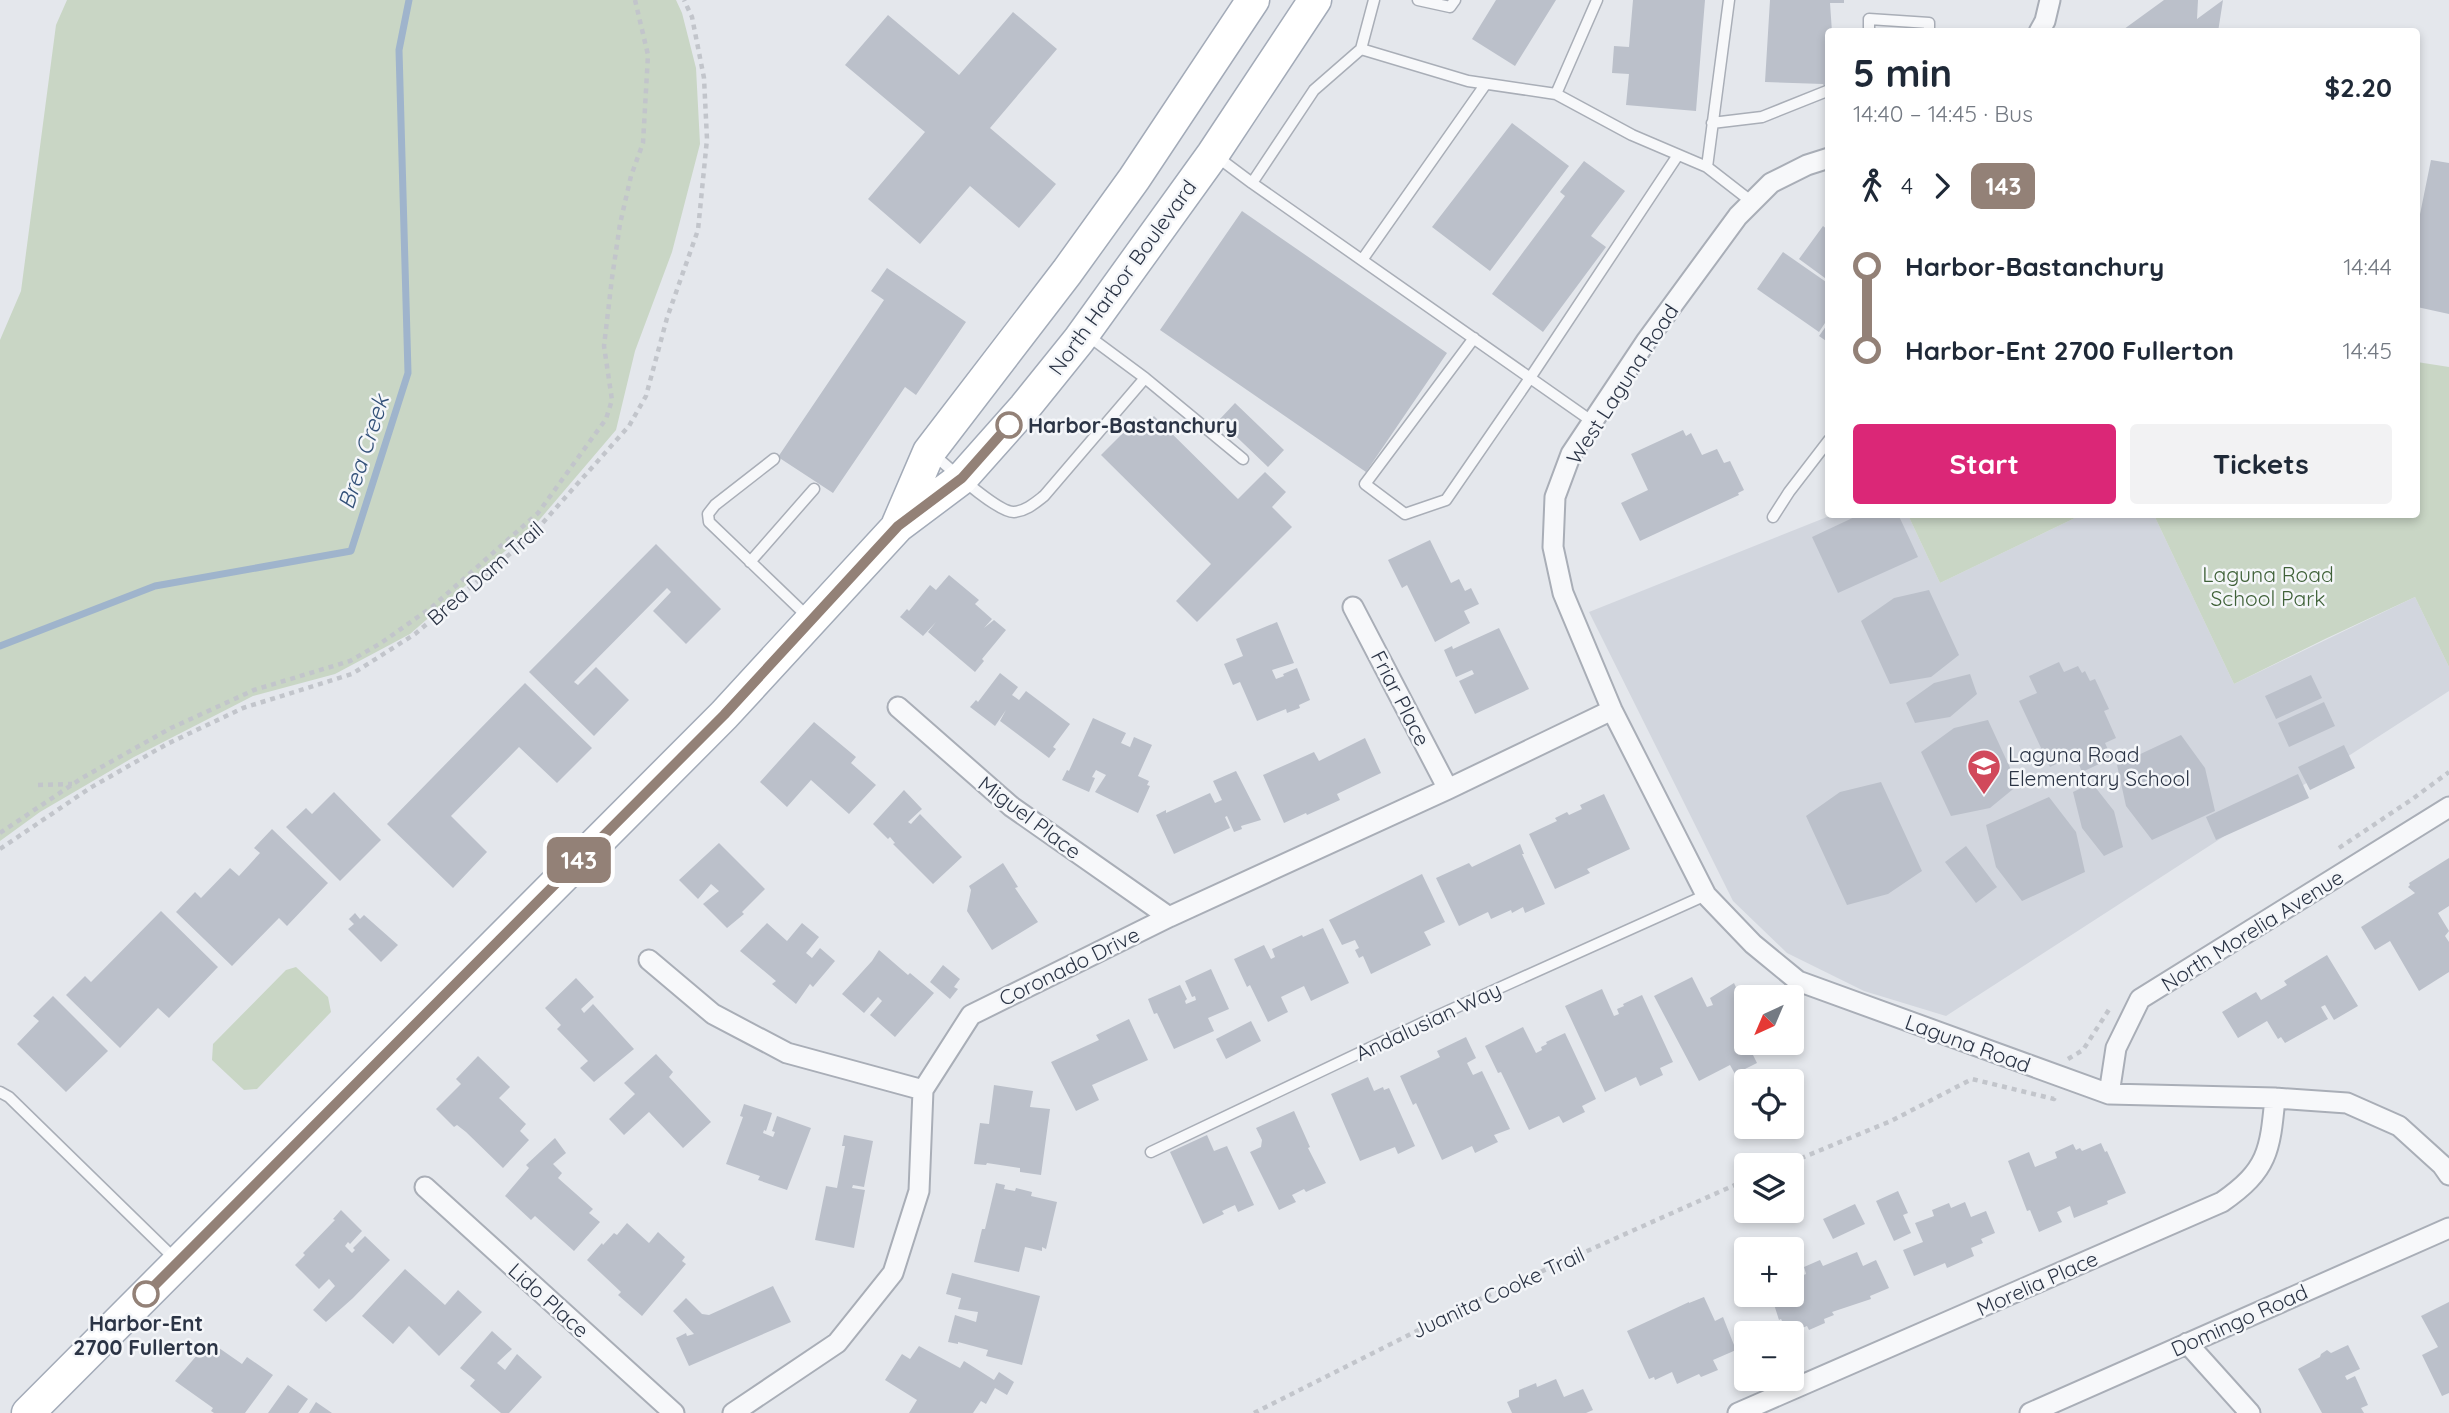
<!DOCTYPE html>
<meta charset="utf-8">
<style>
:root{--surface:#fff;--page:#f2f2f3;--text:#1f2937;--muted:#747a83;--accent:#db2777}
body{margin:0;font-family:Quicksand,sans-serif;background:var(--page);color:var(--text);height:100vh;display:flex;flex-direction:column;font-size:26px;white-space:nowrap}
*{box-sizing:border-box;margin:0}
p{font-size:23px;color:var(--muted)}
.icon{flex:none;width:38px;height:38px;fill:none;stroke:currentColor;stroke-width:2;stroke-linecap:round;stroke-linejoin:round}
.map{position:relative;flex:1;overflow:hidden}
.drawer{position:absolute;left:1825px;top:28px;width:595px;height:490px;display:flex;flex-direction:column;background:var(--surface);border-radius:7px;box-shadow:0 4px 10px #0003}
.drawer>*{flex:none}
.badge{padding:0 14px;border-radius:10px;font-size:24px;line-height:46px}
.needle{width:46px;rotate:224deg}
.tools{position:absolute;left:1734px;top:985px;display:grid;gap:14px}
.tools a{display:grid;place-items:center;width:70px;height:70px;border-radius:7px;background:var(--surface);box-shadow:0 4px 10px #0003;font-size:35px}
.map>.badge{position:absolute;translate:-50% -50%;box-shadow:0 0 0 4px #fff}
.legs{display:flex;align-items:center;gap:10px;height:77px;padding:0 28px;font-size:23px}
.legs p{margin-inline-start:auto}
.headline{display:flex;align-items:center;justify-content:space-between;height:119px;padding:0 28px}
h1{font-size:38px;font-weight:700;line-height:52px}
.action{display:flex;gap:14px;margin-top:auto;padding:14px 28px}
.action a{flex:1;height:80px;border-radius:7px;background:var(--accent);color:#fff;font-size:28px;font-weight:700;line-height:80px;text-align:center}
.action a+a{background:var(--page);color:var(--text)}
ul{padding:0 28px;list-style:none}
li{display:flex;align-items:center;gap:24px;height:84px;font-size:26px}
li i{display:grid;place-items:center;width:10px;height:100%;margin:0 9px;background:currentColor}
li i::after{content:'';width:18px;height:18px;margin:-9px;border:5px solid;border-radius:50%;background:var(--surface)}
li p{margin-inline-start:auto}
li:first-child i{background:linear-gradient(#0000 50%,currentColor 0)}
li:last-child i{background:linear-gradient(currentColor 50%,#0000 0)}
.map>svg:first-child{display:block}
.built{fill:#d2d6de}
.green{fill:#c9d6c5}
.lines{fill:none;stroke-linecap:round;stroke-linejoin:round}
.stream{stroke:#9fb4cc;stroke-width:7}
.building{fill:#bbc0ca}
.lane-casing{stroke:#a9aeb7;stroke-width:13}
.street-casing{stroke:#a9aeb7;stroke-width:23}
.primary-casing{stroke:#a3abb8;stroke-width:35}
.path{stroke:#c2c5cb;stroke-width:4.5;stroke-dasharray:5 5;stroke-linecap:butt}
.lane{stroke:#f7f8fa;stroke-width:10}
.street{stroke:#f7f8fa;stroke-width:19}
.primary{stroke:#fff;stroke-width:32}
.line-1-casing{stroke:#fff;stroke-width:16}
.line-1{stroke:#938177;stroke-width:10}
.stop-1-dot{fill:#fff;stroke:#938177;stroke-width:3.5}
.labels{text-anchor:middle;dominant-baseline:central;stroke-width:5;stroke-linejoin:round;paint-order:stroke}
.street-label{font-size:21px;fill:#2b3445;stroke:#f4f6f9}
.stop-label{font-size:21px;font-weight:bold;fill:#2b3445;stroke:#f4f6f9;text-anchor:start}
.park-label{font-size:21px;fill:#3f6138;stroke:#f4f6f9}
.poi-label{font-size:21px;fill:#2b3445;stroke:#f4f6f9;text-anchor:start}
.water-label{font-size:23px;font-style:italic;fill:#34527a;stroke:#f4f6f9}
</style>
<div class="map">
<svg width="2449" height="1413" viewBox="0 0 2449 1413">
<rect width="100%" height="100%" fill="#e4e7ec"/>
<path class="built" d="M1832,515H1908L1940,583L2081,515H2154L2234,684L2415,597L2449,667V691L1946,1016L1864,991L1787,953L1733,901L1589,612Z"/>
<path class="green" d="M67,0H676L682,13L696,68L700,144L672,252L635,351L616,430L535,525L410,634L335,674L253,696L134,757L40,812L0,841V340L21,291L56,25Z
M2417,362L2449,367V667L2415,597L2325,639L2234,684L2154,515L2417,514Z
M1908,515H2081L1940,583Z
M296,967L328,997L331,1012L257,1089L244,1090L212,1060L213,1044L286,970Z"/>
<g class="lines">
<path class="stream" d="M0,646L155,586L351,551L408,373L399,50L409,0"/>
</g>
<path class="building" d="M1496,0H1556L1515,66L1472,39Z
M1633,0H1705L1696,111L1626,105L1629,74L1612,73L1614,46L1629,47Z
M1770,0H1844V3H1830L1832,32H1829V94L1823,84L1765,82Z
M2164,0H2198L2197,19L2223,0L2218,32H2120Z
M1013,12L1057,49L990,128L1056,184L1019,228L970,186L920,244L868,199L925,132L845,65L888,15L959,75Z
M1512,123L1569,166L1490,271L1432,227Z
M2431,160L2449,163V314L2417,307V229Z
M1584,161L1625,191L1591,236L1606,247L1543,332L1492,294L1565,196L1560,192Z
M1242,211L1447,353L1366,472L1160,330Z
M1823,226L1829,231V281L1799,259Z
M1783,252L1829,284V317L1819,332L1757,289Z
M887,268L966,322L916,395L905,387L833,493L778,457L884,300L871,291Z
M1829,322V343L1819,336Z
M1235,403L1284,450L1268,467L1219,420Z
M1154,416L1238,499L1265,472L1286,492L1272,507L1292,527L1197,622L1176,601L1211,564L1101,455L1135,421L1142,428Z
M1683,430L1686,436L1691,433L1702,455L1717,449L1724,463L1730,461L1744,490L1738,493L1739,495L1640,541L1621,503L1648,490L1631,454Z
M1861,514H1898L1918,557L1838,593L1812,537Z
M1430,540L1451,583L1459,579L1465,591L1471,588L1479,604L1464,611L1470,623L1435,642L1407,585L1402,588L1388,560Z
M656,544L721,609L686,644L653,611L671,592L667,588L574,682L578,685L596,667L629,700L594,736L529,672Z
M949,575L979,600L975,604L992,619L984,628L994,620L1006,630L982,659L984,661L975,672L928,632L936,622L923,636L900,617L907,609L909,611L930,585L936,590Z
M1929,590L1959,655L1931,677L1890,684L1861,621L1894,598Z
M1277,622L1294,663L1272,670L1276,679L1284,676L1283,674L1297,668L1310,700L1299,705L1300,708L1287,713L1286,709L1257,721L1240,682L1233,685L1224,664L1243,656L1236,639Z
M1499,628L1529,689L1475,714L1459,681L1474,674L1472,670L1456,677L1444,650L1452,646L1453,649Z
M2059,662L2064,672L2078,666L2082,673L2085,671L2090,681L2095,679L2109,709L2104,711L2116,738L2105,743L2112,758L2082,772L2075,755L2050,767L2019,701L2037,693L2029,676Z
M1000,673L1018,687L1012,695L1019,700L1026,691L1070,724L1053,747L1056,749L1049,758L1000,721L1006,710L995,726L970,707L976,700L978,702Z
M1970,674L1977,694L1950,717L1915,723L1906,703L1934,683Z
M2311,675L2322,698L2276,719L2265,696Z
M525,683L592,748L557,783L519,747L451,816L487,852L453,888L387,824Z
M2324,702L2335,726L2289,747L2278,723Z
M1093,718L1126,733L1121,743L1130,747L1134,737L1152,745L1138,776L1149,781L1147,785L1150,786L1138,813L1095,792L1106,775L1096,770L1092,777L1095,778L1089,792L1062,780L1067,770L1069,771Z
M1988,720L2018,785L1990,808L1951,816L1921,752L1954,728Z
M814,722L856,757L851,763L876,785L849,814L811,780L787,807L760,782Z
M2181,735L2205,768L2215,811L2152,840L2126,806L2117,765Z
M1365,738L1381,773L1337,794L1340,800L1307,815L1306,813L1284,823L1263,775L1314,752L1319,761Z
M2344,745L2355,768L2310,790L2298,767Z
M1236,771L1261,820L1241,826L1242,829L1234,832L1227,816L1225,817L1230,828L1174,854L1156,815L1166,810V813L1210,793L1215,803L1222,800L1213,781Z
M2298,774L2309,798L2216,840L2206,817Z
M1881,782L1922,871L1888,894L1847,905L1806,816L1840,792Z
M2092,783L2114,811L2123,847L2104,856L2082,828L2073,792Z
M904,790L922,809L908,822L911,824L920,814L962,857L933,884L893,844L895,843L890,837L888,839L873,824Z
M334,792L381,840L340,881L286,827L306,808L312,814Z
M1604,794L1630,849L1587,869L1590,873L1555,889L1529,834L1557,821L1555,818L1567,812L1569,815L1582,809L1580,805Z
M2049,797L2076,832L2085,872L2022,901L1996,867L1986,825Z
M272,829L328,883L287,926L279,918L232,966L176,912L195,892L201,898L230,868L239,876L260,853L254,848Z
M719,843L765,889L742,912L744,914L727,928L703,904L719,891L711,884L698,899L679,880Z
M1520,844L1524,854H1522L1545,904L1525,913L1523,907L1512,913L1511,910L1491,919L1488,912L1459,926L1436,878L1469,863L1472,867Z
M1966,846L1997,887L1976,903L1945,862Z
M2449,858V906L2438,913L2449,931L2445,936L2449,942V972L2419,991L2390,941L2375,950L2361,927L2415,893L2408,887L2410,885L2409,883Z
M1003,863L1018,887L1015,888L1038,922L992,950L967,911L971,890L969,886Z
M1422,874L1445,922L1424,932L1431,945L1371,974L1363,956L1359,958L1355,950L1359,948L1355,940L1342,945L1329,920Z
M161,911L218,967L169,1018L158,1008L120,1048L66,995L85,976L91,982Z
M355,913L360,919L364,915L398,945L381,962L348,929L354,924L349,919Z
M767,923L787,941L802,923L819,937L806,953L812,958L820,948L835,961L813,987L810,984L796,1004L772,984L776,981L740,951Z
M1323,928L1349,983L1311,1001L1304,986L1281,997L1288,1012L1268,1022L1250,985L1247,987L1234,959L1264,945L1271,959L1275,957L1272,949L1302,935L1303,937Z
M879,950L908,975L910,973L934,993L895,1037L870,1015L882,1001L878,997L864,1013L842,994L872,961Z
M2327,955L2358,1006L2334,1020L2325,1005L2321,1007L2328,1019L2285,1043L2281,1037L2278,1039L2267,1021L2238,1038L2222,1012L2256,992L2261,1000L2287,985L2284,981Z
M943,965L960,979L954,987L958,989L950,999L930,982Z
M1211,969L1229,1009L1208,1018L1214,1031L1174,1049L1157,1013L1154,1014L1148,999L1180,985L1187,999L1185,1001L1186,1004L1196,1000L1195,996L1192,997L1185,981Z
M1692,977L1707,1007L1713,1005L1710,998L1734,983L1746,1009V1043H1763L1766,1048L1753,1055L1757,1063L1735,1074L1730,1065L1699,1081L1654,996Z
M576,978L594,997L581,1009L584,1013L593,1004L634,1049L594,1082L580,1068L588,1061L557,1029L561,1025L545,1008Z
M1602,989L1614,1016L1619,1014L1617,1009L1624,1006L1623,1004L1642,995L1673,1062L1660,1068L1663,1075L1640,1086L1636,1077L1605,1092L1565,1006Z
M53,996L108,1051L66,1092L17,1044L39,1021L33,1016Z
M1129,1019L1148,1060L1092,1085L1099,1100L1076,1111L1051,1062L1099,1040L1096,1035Z
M1251,1021L1261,1041L1226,1059L1216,1039Z
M1523,1027L1536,1053L1542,1050L1541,1047L1547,1044L1546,1042L1565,1033L1596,1099L1582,1106L1585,1112L1563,1123L1559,1116L1529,1130L1501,1072L1498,1073L1485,1046Z
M1466,1037L1476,1058L1467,1063L1473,1075L1482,1071L1510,1129L1494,1135L1498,1142L1475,1153L1472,1146L1442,1160L1416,1103L1413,1105L1400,1076L1440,1057L1437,1051Z
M656,1054L673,1072L669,1077L711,1122L683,1148L649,1112L624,1135L609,1119L635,1094L624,1083Z
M478,1056L510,1087L499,1098L526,1124L520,1131L529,1140L503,1168L466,1132L457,1125L454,1127L436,1109L461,1084L456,1079Z
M1368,1077L1374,1091L1383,1087L1384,1090L1389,1088L1415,1146L1398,1154L1395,1147L1360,1161L1331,1094Z
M994,1085L1033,1091L1030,1107L1050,1109L1041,1175L1020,1172V1168L987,1163L986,1165L974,1164L980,1123L989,1124Z
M744,1104L772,1113L766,1131L764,1130L763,1133L773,1137L775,1132L772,1131L777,1116L811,1128L787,1190L758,1180L760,1176L726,1164L743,1117L740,1116Z
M1294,1111L1310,1147L1308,1148L1326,1183L1306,1192L1304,1189L1292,1195L1296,1202L1279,1210L1250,1152L1261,1147L1262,1140L1256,1128Z
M844,1135L873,1141L864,1187L853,1185L852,1188L865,1190L854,1248L815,1240L826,1186L837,1188L845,1146H842Z
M1207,1135L1214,1151L1227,1146L1254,1205L1238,1212L1235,1205L1222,1211L1224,1214L1203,1224L1170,1152Z
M555,1138L566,1153L553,1164L562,1173L558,1178L593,1209L589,1213L600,1222L574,1251L535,1216L531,1220L505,1196L529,1168L526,1165Z
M2101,1143L2105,1152L2107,1151L2126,1193L2107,1201L2108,1204L2074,1218L2070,1206L2057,1212L2062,1222L2039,1232L2030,1210L2027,1211L2008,1161L2029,1152L2035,1167L2057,1158L2055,1152L2073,1144L2076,1150L2080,1148L2082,1151Z
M996,1183L1005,1185L1004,1189L1015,1191L1016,1188L1032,1192L1031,1196L1057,1202L1046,1249L1042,1247V1251L1025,1247L1019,1272L974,1262L982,1229H985Z
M1898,1191L1908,1213L1903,1215L1911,1233L1894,1241L1876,1201Z
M1965,1202L1971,1217L1986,1211L1995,1233L1981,1239L1983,1243L1971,1248L1974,1256L1947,1268L1945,1263L1914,1276L1903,1250L1923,1242L1915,1223L1934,1216L1932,1210L1949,1203L1951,1208Z
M1855,1204L1865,1224L1833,1239L1823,1219Z
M341,1210L362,1231L350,1244L348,1242L345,1246L352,1253L355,1250L353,1248L365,1236L390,1260L353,1298L326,1322L313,1310L335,1286L329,1279L319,1289L295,1265L305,1255L303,1253L335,1220L333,1219Z
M627,1223L649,1243L658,1232L685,1257L682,1261L686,1264L642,1316L618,1295L621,1292L587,1260L602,1243L603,1245L614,1233L617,1235Z
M1857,1252L1863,1266L1876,1260L1889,1288L1870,1296L1871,1299L1832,1312L1834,1315L1824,1319L1825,1323L1809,1330L1807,1326L1797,1330L1796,1327L1787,1331L1781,1319L1779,1320L1771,1295H1792V1280L1806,1274L1804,1267L1820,1260L1823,1266Z
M405,1269L445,1305L458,1290L482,1312L439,1356L409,1326L393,1344L362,1316Z
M952,1273L1040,1296L1022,1365L986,1356L988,1350L958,1342V1344L948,1342L955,1315L976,1322L978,1312L958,1309L961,1298L946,1294Z
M773,1286L791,1322L689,1366L676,1338L686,1333L687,1336L694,1334L673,1311L686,1298L702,1314L709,1315Z
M1704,1297L1715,1321L1723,1317L1736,1350L1713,1360L1718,1370L1701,1377L1699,1374L1677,1384L1672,1372L1655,1380L1654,1377L1649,1379L1627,1331L1689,1302V1303Z
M2449,1302V1393L2442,1396L2422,1355L2438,1347L2421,1316Z
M492,1331L512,1349L497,1363L505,1370L517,1354L542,1377L509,1413H501L470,1386L475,1380L460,1368Z
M209,1341L242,1364L247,1357L273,1375L245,1413H214L211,1411L213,1408L175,1381Z
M2348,1345L2360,1369L2345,1376L2347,1380L2355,1376L2368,1405L2361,1408L2364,1413H2322L2298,1369L2320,1357L2321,1354L2327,1350L2331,1353Z
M919,1346L960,1368L964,1361L994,1380L999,1372L1014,1382L1007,1395L995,1388L986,1404L981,1401L973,1413H909L917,1400L885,1380L902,1354L910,1359Z
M1556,1379L1564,1397L1583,1389L1593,1410L1586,1413H1512L1507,1402L1519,1397V1390L1536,1383L1537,1387Z
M288,1385L308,1399L298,1413H268Z
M316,1402L332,1413H309Z"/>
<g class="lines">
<g class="lane-casing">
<path id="lane" d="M1374,0L1361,49L1314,90L1252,183L1593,422
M1418,0L1450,7L1455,0
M1869,32V19L1929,23V32
M1361,49L1468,81L1556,94L1597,0
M1556,94L1632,135L1707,167L1752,202
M1712,123L1762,117L1827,91
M1216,156L1252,183
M1707,167L1729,0
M1362,260L1485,85
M1474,338L1365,484L1405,514L1446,500L1530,378L1678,155
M1145,378L1243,459
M933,454C947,466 998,513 1014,512C1026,511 1035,503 1044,496L1145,378L1087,335
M774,459L715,505L708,514L709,522L808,617
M1773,517L1789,492L1829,440
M750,562L814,489
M0,1092L9,1097L175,1259
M1151,1152L1437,1016L1706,895"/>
</g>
<g class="street-casing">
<path id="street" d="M2039,32L2045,21L2050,0
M1829,158L1807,165L1771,183L1738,216L1647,340L1571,454L1555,497L1553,547L1563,593L1612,710L1706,895L1753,944L1798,981L2109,1094L2275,1098L2347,1103L2399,1126L2442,1165L2449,1175
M1353,607L1448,789
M898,707L1012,807L1169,917
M649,960L713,1014L787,1053L923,1090
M2109,1094L2116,1048L2140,999L2449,807
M425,1187L674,1413
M2187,1343L2250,1413
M733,1413L837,1343L893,1273L919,1191L923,1090L971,1015L1169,917L1448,789L1612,710
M1738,1413L2222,1202C2268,1170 2270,1151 2275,1098
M2030,1413L2449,1228"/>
</g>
<g class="primary-casing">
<path id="primary" d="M898,524L929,452L1067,272L1134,179L1253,0
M28,1413L724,715L898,526L962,478L1025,407L1079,340L1213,154L1315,0"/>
</g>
<path class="path" d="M38,785L72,784
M0,833L82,778L171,728L254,690L350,661L381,643L432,607L538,513L606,419L612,400L604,346L612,278L620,224L631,176L643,143L648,55L635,0
M2339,848L2411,800L2449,772
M0,849L90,788L167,744L243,708L352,674L415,634L530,537L629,426L646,396L667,318L698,230L707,139L704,78L692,17L684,0
M2068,1059L2083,1050L2110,1008
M1782,1166L1891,1121L1972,1079L2054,1099L2055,1097
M1254,1413L1482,1298L1746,1180"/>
<use href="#lane" class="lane"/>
<use href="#street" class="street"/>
<use href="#primary" class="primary"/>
</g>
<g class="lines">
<g class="line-1-casing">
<path id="line-1" d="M146,1294L724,715L898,526L962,478L1009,425"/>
</g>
<use href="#line-1" class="line-1"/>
</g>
<defs>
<g id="school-pin" transform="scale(1.75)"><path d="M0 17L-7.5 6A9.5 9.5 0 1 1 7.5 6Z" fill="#d1495b" stroke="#f4f6f9"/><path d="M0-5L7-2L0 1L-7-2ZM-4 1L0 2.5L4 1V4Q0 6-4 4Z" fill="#fff"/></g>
</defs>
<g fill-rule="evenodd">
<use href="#school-pin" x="1984" y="766"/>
</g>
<g class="stop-1-dot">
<circle cx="1009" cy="425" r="12"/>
<circle cx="146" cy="1294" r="12"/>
</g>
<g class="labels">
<g class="street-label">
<text transform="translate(1122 277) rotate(-54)">North Harbor Boulevard</text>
<text transform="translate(1622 384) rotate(-57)">West Laguna Road</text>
<text transform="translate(485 573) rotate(-41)">Brea Dam Trail</text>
<text transform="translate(1401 698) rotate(63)">Friar Place</text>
<text transform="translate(1030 817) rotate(37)">Miguel Place</text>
<text transform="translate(2252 930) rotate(-32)">North Morelia Avenue</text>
<text transform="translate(1069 966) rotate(-26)">Coronado Drive</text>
<text transform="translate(1428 1021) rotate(-25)">Andalusian Way</text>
<text transform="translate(1968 1043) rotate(20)">Laguna Road</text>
<text transform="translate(2037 1283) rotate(-24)">Morelia Place</text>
<text transform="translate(1498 1292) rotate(-25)">Juanita Cooke Trail</text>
<text transform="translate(549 1300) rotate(42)">Lido Place</text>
<text transform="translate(2239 1320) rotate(-24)">Domingo Road</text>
</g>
<g class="stop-label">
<text x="1028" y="425">Harbor-Bastanchury</text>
<text x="146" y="1323" text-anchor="middle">Harbor-Ent<tspan x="146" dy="24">2700 Fullerton</tspan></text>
</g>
<g class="park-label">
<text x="2268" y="574">Laguna Road<tspan x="2268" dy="24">School Park</tspan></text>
</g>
<g class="poi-label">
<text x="2008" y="754">Laguna Road<tspan x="2008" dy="24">Elementary School</tspan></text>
</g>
<g class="water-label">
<text transform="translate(363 452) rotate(-72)">Brea Creek</text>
</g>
</g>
</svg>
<div class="tools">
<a><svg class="needle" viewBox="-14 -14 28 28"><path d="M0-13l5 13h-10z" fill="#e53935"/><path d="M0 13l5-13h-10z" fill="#747a83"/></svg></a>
<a><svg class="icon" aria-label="locate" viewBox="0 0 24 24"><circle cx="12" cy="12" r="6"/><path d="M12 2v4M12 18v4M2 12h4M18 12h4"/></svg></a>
<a><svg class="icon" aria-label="layers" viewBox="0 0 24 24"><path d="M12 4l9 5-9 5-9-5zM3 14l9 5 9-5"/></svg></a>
<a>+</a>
<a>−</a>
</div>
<b class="badge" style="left:579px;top:860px;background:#938177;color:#fff">143</b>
<section class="drawer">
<div class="headline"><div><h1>5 min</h1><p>14:40 – 14:45 · Bus</p></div><b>$2.20</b></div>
<div class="legs"><svg class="icon" aria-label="walk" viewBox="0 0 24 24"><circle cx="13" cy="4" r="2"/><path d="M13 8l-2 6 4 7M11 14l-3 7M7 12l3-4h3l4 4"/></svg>4<svg class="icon" aria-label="forward" viewBox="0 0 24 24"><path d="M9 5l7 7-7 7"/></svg><b class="badge" style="background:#938177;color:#fff">143</b></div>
<ul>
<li><i style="color:#938177"></i><b>Harbor-Bastanchury</b><p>14:44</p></li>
<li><i style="color:#938177"></i><b>Harbor-Ent 2700 Fullerton</b><p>14:45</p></li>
</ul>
<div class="action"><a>Start</a><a>Tickets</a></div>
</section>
</div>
